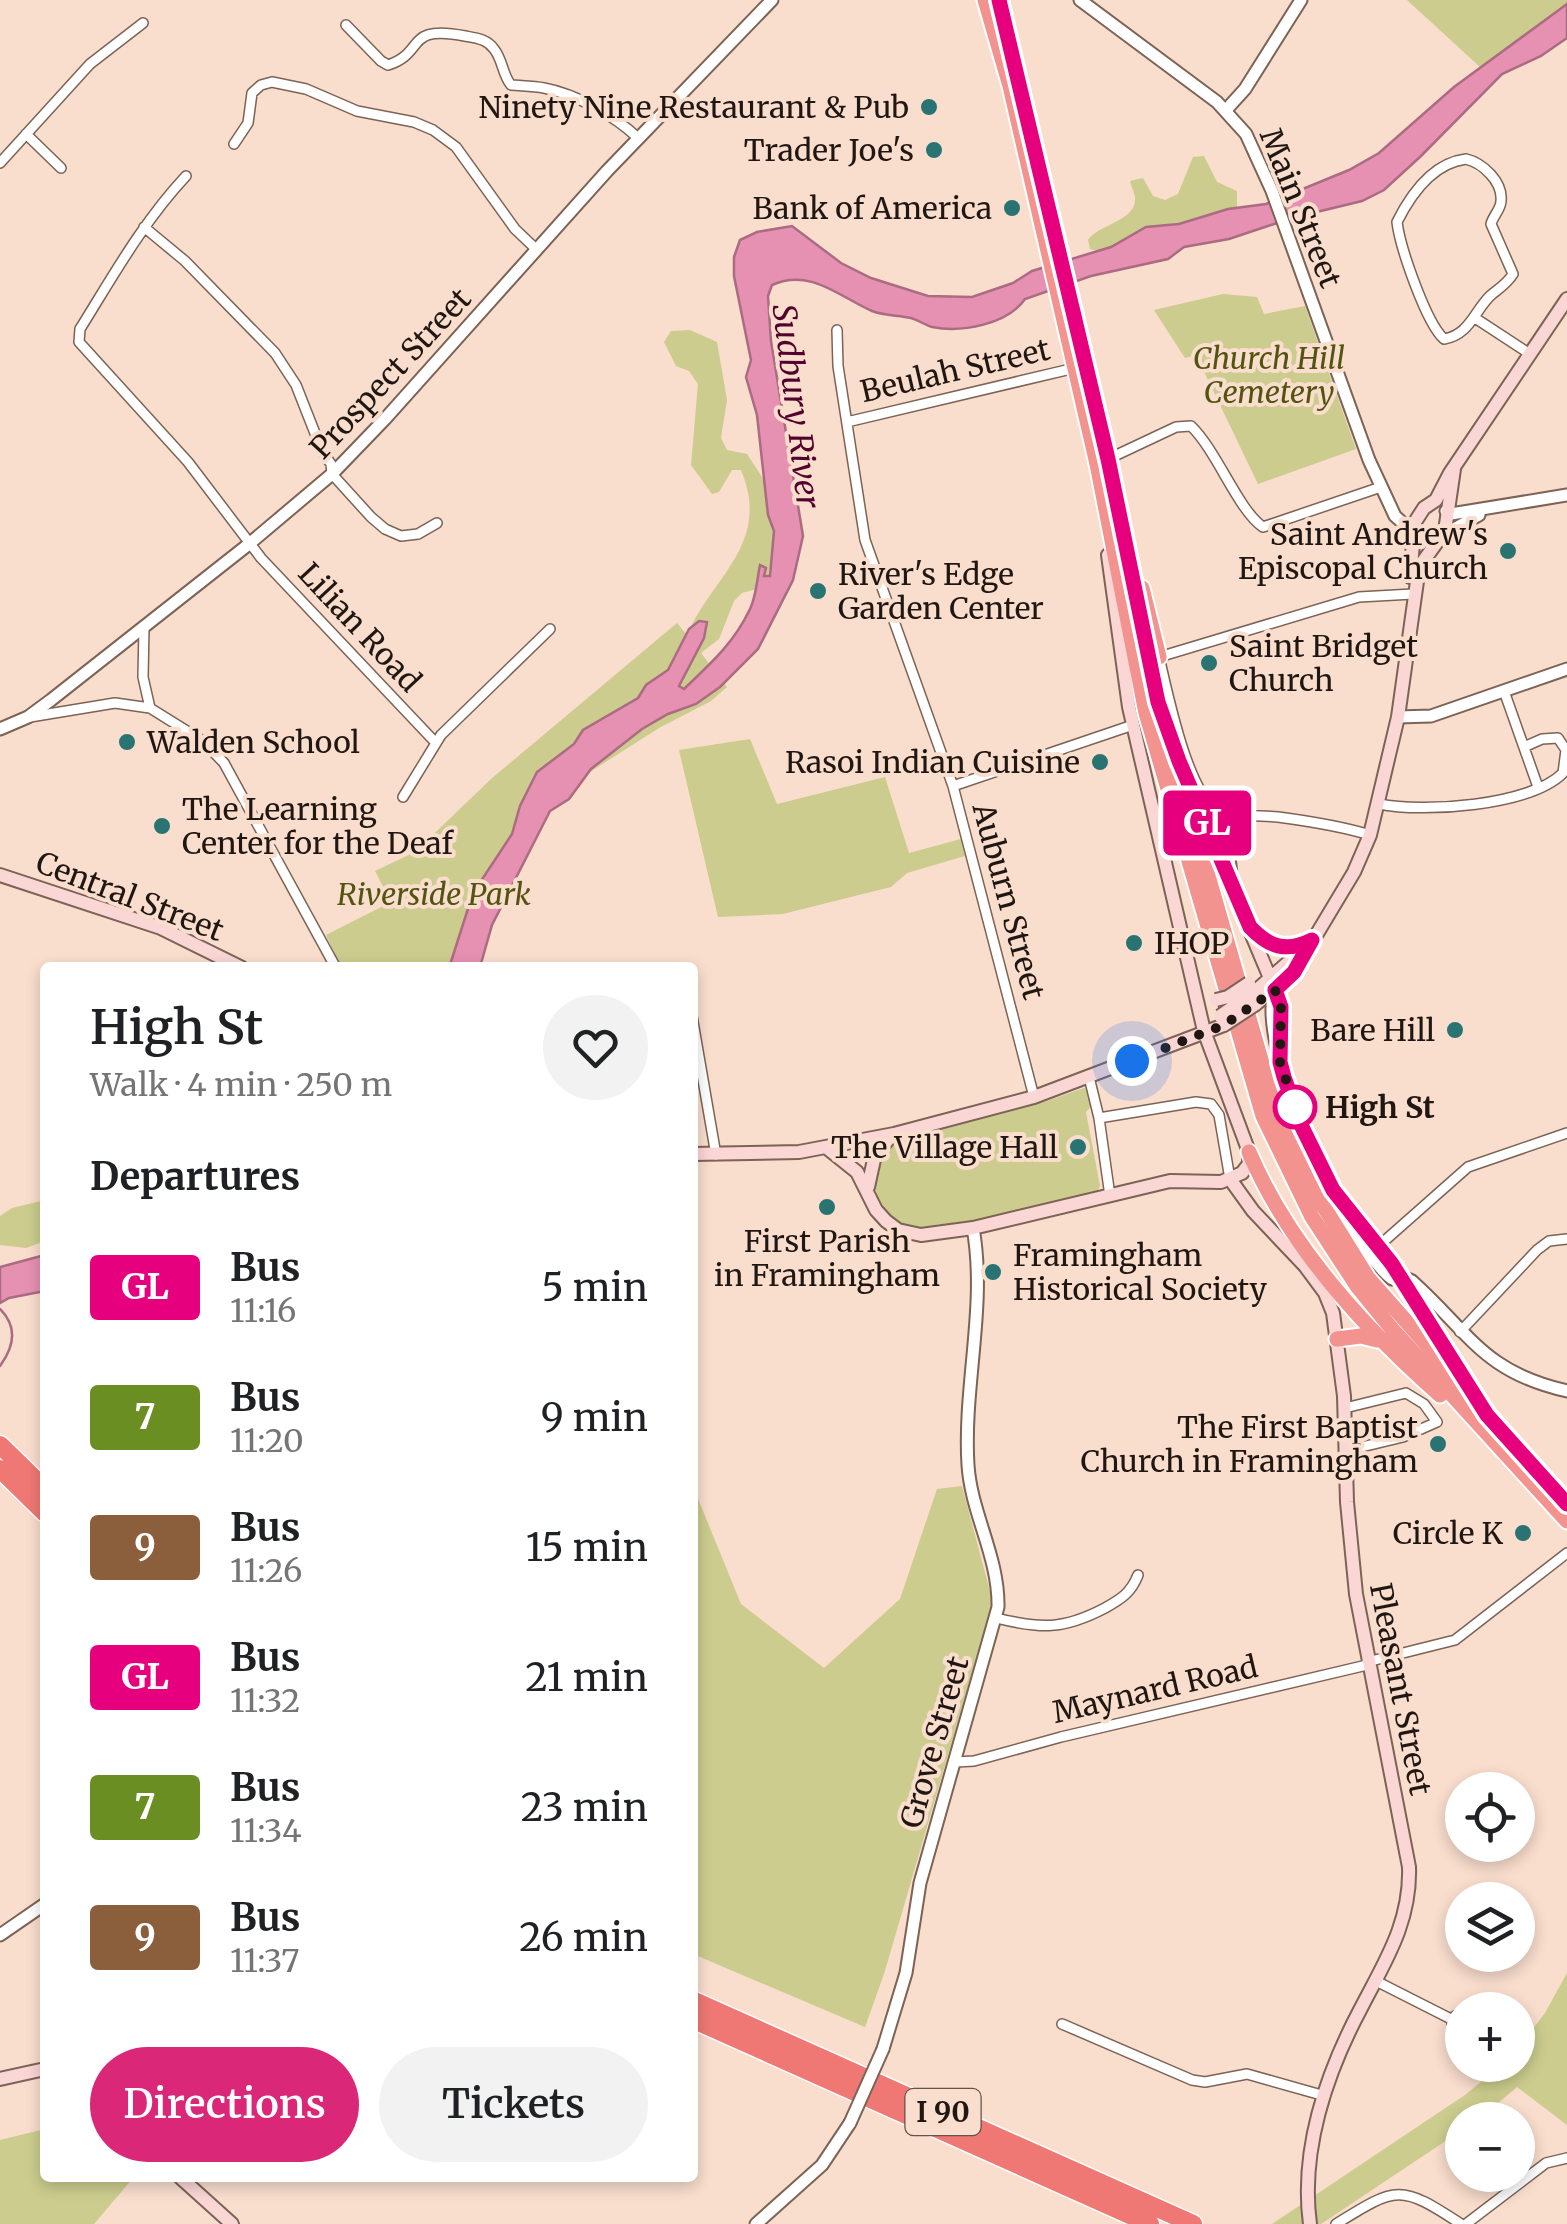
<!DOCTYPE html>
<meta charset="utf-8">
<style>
:root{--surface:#fff;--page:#f2f2f2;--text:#202124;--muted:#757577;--accent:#db2777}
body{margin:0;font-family:Merriweather,serif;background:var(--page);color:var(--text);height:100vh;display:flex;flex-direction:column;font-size:38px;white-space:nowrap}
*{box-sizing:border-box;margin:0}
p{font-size:32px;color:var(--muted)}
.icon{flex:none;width:55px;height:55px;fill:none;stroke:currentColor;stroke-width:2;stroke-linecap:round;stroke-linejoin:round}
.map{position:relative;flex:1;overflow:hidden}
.sheet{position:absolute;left:40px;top:962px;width:658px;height:1220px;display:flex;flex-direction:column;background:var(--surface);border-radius:10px;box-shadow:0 5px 15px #0003}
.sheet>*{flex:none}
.badge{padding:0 20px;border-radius:8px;font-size:35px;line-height:65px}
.fabs{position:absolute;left:1445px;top:1772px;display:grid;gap:20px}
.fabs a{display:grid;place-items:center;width:90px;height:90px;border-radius:50%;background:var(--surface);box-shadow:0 5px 15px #0003;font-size:50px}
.you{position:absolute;width:50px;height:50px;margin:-25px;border:8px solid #fff;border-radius:50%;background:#1a73e8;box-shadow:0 0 0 15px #1a73e833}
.map>.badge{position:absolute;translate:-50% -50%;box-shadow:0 0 0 5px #fff}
h2{padding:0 50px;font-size:38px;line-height:90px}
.round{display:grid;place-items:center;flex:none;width:105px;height:105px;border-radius:52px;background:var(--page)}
.headline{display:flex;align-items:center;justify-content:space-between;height:170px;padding:0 50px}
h1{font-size:48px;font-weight:600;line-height:75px}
.action{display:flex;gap:20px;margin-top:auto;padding:20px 50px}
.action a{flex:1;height:115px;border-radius:60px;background:var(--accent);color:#fff;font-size:40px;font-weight:600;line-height:115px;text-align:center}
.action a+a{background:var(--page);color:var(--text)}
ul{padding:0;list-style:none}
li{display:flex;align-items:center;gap:30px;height:130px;padding:0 50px}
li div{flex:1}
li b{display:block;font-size:38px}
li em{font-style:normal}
li .badge{min-width:110px;font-weight:700;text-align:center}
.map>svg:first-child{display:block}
.green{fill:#cbcc8d}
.water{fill:#e690b2;stroke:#ab6c82;stroke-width:2.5}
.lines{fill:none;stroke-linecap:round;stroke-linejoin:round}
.stream{stroke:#ab6c82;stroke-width:2.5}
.minor-casing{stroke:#7c6355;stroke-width:12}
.tertiary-casing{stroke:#7c6355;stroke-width:15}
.secondary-casing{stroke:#7c6355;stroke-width:16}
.trunk-casing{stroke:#fff;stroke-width:19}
.motorway-casing{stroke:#fff;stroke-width:21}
.minor{stroke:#fff;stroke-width:9}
.tertiary{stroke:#fff;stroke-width:11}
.secondary{stroke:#fad6d5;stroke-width:12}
.trunk{stroke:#f29390;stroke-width:15}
.motorway{stroke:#ef7874;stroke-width:18}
.tertiary-bridge-casing{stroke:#7c6355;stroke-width:15;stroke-linecap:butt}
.secondary-bridge-casing{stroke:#7c6355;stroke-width:16;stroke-linecap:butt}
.tertiary-bridge{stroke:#fff;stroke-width:11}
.secondary-bridge{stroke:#fad6d5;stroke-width:12}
.line-casing{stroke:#fff;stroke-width:22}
.line{stroke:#e6007e;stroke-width:15}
.walk{stroke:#211712;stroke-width:10;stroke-dasharray:0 18}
.poi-dot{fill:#297373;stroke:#f9ddcd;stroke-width:4}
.stop-dot{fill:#fff;stroke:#e6007e;stroke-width:5}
.labels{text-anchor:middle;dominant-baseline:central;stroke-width:8;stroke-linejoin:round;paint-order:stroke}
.shield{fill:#f9ddcd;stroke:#62524a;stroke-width:2.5}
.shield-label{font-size:28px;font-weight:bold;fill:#211712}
.poi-label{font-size:30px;fill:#211712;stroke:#f9ddcd;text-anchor:end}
.street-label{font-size:30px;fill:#211712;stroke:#f9ddcd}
.park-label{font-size:30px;font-style:italic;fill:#545411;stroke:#f9ddcd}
.stop-label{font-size:30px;font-weight:bold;fill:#211712;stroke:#f9ddcd;text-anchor:start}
.water-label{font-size:32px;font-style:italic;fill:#51032e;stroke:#f9ddcd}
</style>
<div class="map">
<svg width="1567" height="2224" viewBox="0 0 1567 2224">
<rect width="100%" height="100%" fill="#f9ddcd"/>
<path class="green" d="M1407,0H1567V4L1480,67Z
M1204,156L1217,182L1237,191V208L1189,222L1146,227L1111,247L1098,251L1090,249L1088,240C1098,224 1138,221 1135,197C1134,191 1131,186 1130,181L1143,178L1153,196L1165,200L1178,194L1193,157Z
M1223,294L1257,297L1264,314L1305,306L1356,449L1258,484L1196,355L1185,358L1154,310Z
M690,330L717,342L727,400L721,438L727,450L747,454L766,483L768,515L774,531L769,576L760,588L742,593L734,601L719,639L701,653L727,687L711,701L659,728L582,777L550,805L460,967H341L326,935L391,902L375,871L415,852L491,779L677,623L687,635C712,576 772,544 741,470H732L719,492L712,494L691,465L698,384L689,371L676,366L664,342L671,331Z
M750,739L777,804L885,777L909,853L961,839L965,856L907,873L891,887L783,914L718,917L679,750Z
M1084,1088L1090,1090L1094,1103L1086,1112L1100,1186L1096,1194L929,1230C918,1229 907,1228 898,1222C867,1204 867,1161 896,1141L1047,1101Z
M45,1200V1241L26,1248L0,1245V1216L12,1208Z
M692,1484L741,1604L824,1668L900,1599L937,1489L962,1486L991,1595V1608L884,1974L865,2027L693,1954Z
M1567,1973V2125L1517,2087L1478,2120H1462V2130L1321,2224H1272L1465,2095L1501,2065H1518V2048L1545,2013Z
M45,2129V2178H133L94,2224H0V2140Z"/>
<path class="water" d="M1567,4V38L1541,56L1502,74L1421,156L1384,190L1362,201L1292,218L1229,239L1184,247L1168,259L1091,276L1025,299C1008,324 962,333 932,327C925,325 918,320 911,318C898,315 885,316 872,311C838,296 810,268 772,285L768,296L771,341L803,536L793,580L758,649L720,687L696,704L668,714L642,729L591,769L569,799L550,811L492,925L480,967L449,968L473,893L512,834L520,806L537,772L574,744L583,730L638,698L646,685L668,670L689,629L699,621L707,622L704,638L679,686L684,689C710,664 733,644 749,611C756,599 757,579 760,565L766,568L764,576H770L774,531L768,515L757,415L746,377L751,360L734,276V257L740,240L757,232L792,226L841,263L871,278L928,296L972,297L1013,283L1032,271L1111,247L1146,227L1179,224L1228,209L1266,204L1349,170L1379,153L1454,87Z
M45,1255V1291L9,1298L0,1303V1267Z"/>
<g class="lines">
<path class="stream" d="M0,1309C18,1327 14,1347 0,1366"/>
<g class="minor-casing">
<path id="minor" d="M346,25L381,61L388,65C426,53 404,24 465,36C476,38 487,39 494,49C503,60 502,74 511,85C522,86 533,86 544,88C576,94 615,116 638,138
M26,134L61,168
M234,144L248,123L252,93L261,85L272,82L306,89L357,111L414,122L433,130L456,147L515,229L536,249
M1466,159C1483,163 1503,182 1501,201C1501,209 1493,216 1491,224L1513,274C1507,284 1498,289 1490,296C1474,312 1469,335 1444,339C1426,323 1400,247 1397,222C1411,194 1433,163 1466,159Z
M0,163L90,64L143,23
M186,176C143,222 113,276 80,329L79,342L188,462L261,558L435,742
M144,227L185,261L275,353L296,385L322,451L331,464L332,474L371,517L385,529L401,536L418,534L437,523
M1475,318L1530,354
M837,330L838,366L865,540L953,786L1034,1097
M847,422L1075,368
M1108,459L1176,427L1191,426C1217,451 1238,510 1263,527L1381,487
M144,627L143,677L150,708L203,741L224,763L336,968
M1504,691L1538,787
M30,717L115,703L150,708
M953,786L1133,725
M403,797L441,735L550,629
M1379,804C1423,813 1530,806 1563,773L1566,750L1558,738L1542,739L1524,747
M1370,835C1341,826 1308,821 1278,817C1259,815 1233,818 1216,808C1187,792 1167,690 1159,657L1359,597L1413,594
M692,1016L716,1155
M1089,1077L1099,1118L1110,1196
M1099,1118L1196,1102L1211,1104L1219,1115L1230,1179
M1373,1251L1468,1167L1567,1133
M1460,1332L1537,1250L1549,1241L1567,1239
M1345,1408L1406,1393L1424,1404L1437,1422L1403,1437L1345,1451
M996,1618C1041,1629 1063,1630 1105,1608C1121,1599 1131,1593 1138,1575
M1367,1662L1455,1640L1567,1553
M955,1762L974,1761L1061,1737L1367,1665
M1376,1981L1453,2020
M1462,2013L1455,2016L1452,2023L1455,2033L1462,2037
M1062,2024L1192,2080L1205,2082L1247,2074L1325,2096
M1336,2224C1397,2186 1400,2184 1461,2224
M1466,2224L1546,2163L1567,2158"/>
</g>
<g class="tertiary-casing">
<path id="tertiary" d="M1080,0L1217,102L1246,134L1272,191L1369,460L1395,516L1413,532
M1226,110L1245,89L1301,0
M1446,511L1451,514L1567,495
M1443,535L1479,515
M1398,717L1431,716L1567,669
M0,729L28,717L51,700L249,544L332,474L385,419L607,171L772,0
M1275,990C1254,1044 1347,1244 1392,1279L1405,1278L1412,1281C1470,1333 1483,1372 1567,1391
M1275,990L1281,1007L1280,1050
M1345,1207L1401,1278
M0,1935L45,1904
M883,2049L906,1973L920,1883L998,1607C999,1557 971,1513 968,1465C963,1386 987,1306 973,1228
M756,2224L822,2165L850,2123"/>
</g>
<g class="secondary-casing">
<path id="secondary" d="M1410,577L1415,522L1424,508L1436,500L1450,473L1567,299
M1183,771L1275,990
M1223,811L1230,870
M0,875L161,928L242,968
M1255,933C1270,947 1285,951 1305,944
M1252,994L1299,953
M1256,1004L1294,972L1354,872L1370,835L1398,717L1419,567L1445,531L1454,469
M827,1148L857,1172L876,1210L886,1221L898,1230L921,1235L973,1228L1170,1181L1221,1182L1242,1173L1249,1164V1152L1204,1031L1129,707L1108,555
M692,1154L799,1152L894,1134L1034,1097L1224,1025
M1230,1179L1253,1211L1305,1266L1325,1293L1333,1313L1344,1396L1347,1502L1356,1594L1409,1867C1411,1923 1384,1963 1360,2010C1326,2074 1300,2151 1310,2224
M868,1187L875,1155L892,1135
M0,2079L45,2069
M181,2178L232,2224"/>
</g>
<g class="trunk-casing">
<path id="trunk" d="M985,0L1010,86L1097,464L1146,713L1263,1116L1312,1217L1357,1286L1392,1329L1567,1521
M999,0L1108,459L1158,702L1274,1105L1309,1183L1368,1278L1567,1504
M1142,588L1159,657
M1249,1152C1289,1246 1365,1329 1440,1395
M1401,1278L1457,1370
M1337,1339L1361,1336L1377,1340"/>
</g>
<g class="motorway-casing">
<path id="motorway" d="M0,1445L45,1489
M0,1469L45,1513
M692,2000L1193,2224
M692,2019L1150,2224"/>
</g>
<use href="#minor" class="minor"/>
<use href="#tertiary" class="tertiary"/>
<use href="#secondary" class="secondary"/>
<use href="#trunk" class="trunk"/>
<use href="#motorway" class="motorway"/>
<g class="tertiary-bridge-casing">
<path id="tertiary-bridge" d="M850,2123L883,2049"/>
</g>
<g class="secondary-bridge-casing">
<path id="secondary-bridge" d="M1216,1000L1228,997L1249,983
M1220,1016L1252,994
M1224,1025L1256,1004"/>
</g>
<use href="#tertiary-bridge" class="tertiary-bridge"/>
<use href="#secondary-bridge" class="secondary-bridge"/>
</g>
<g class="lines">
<g class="line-casing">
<path id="line" d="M999,0L1108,459L1158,702L1179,761L1250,927C1269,947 1286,953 1312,940L1294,972L1275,990L1281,1007L1280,1062L1284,1077L1301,1125L1333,1190L1392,1264L1487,1415L1567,1504"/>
</g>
<use href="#line" class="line"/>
<path class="walk" d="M1132,1061L1224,1025L1275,990L1281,1007L1280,1062L1295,1107"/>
</g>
<g class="poi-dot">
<circle cx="929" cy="107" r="10"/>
<circle cx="934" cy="150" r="10"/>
<circle cx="1012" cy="208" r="10"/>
<circle cx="1508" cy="551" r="10"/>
<circle cx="818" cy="591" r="10"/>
<circle cx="1209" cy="663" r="10"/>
<circle cx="127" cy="742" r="10"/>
<circle cx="1100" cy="762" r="10"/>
<circle cx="162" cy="826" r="10"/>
<circle cx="1134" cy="943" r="10"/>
<circle cx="1455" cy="1030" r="10"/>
<circle cx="1078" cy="1147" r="10"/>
<circle cx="827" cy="1207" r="10"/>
<circle cx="993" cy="1272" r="10"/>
<circle cx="1438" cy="1444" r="10"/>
<circle cx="1523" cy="1533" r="10"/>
</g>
<circle class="stop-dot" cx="1295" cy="1107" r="20"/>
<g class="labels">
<rect class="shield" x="905.5" y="2089" width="75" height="46" rx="8"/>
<g class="shield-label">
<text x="943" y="2112">I 90</text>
</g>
<g class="poi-label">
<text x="909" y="107">Ninety Nine Restaurant &amp; Pub</text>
<text x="914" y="150">Trader Joe's</text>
<text x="992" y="208">Bank of America</text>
<text x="1488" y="534">Saint Andrew's<tspan x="1488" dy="34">Episcopal Church</tspan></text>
<text x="838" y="574" text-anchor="start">River's Edge<tspan x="838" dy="34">Garden Center</tspan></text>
<text x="1229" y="646" text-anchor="start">Saint Bridget<tspan x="1229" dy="34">Church</tspan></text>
<text x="147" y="742" text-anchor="start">Walden School</text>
<text x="1080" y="762">Rasoi Indian Cuisine</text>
<text x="182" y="809" text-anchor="start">The Learning<tspan x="182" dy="34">Center for the Deaf</tspan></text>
<text x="1154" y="943" text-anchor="start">IHOP</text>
<text x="1435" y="1030">Bare Hill</text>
<text x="1058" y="1147">The Village Hall</text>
<text x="827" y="1241" text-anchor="middle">First Parish<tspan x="827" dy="34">in Framingham</tspan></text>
<text x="1013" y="1255" text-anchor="start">Framingham<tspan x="1013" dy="34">Historical Society</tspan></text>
<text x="1418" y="1427">The First Baptist<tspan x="1418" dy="34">Church in Framingham</tspan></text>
<text x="1503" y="1533">Circle K</text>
</g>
<g class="street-label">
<text transform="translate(1301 208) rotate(68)">Main Street</text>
<text transform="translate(955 370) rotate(-13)">Beulah Street</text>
<text transform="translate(390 373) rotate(-47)">Prospect Street</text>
<text transform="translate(360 627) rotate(47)">Lilian Road</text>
<text transform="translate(130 896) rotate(21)">Central Street</text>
<text transform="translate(1009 901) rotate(75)">Auburn Street</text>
<text transform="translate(1155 1689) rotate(-13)">Maynard Road</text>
<text transform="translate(1401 1689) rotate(79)">Pleasant Street</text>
<text transform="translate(934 1742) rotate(-74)">Grove Street</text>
</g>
<g class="park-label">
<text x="1269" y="358">Church Hill<tspan x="1269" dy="34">Cemetery</tspan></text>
<text x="434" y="894">Riverside Park</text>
</g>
<g class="stop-label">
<text x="1325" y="1107">High St</text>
</g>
<g class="water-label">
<text transform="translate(796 406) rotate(83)">Sudbury River</text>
</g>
</g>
</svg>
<div class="fabs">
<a><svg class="icon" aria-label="locate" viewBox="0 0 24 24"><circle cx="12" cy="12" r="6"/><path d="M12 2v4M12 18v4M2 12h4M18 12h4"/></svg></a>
<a><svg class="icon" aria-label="layers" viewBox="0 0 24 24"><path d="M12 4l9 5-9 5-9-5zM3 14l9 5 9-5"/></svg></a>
<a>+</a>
<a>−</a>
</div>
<div class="you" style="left:1132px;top:1061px"></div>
<b class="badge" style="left:1207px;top:823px;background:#e6007e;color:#fff">GL</b>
<section class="sheet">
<div class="headline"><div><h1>High St</h1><p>Walk · 4 min · 250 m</p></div><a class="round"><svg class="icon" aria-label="heart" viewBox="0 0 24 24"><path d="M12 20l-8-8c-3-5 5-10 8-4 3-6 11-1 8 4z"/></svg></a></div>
<h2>Departures</h2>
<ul>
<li><span class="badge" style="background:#e6007e;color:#fff">GL</span><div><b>Bus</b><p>11:16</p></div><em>5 min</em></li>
<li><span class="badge" style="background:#6b8e23;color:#fff">7</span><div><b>Bus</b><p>11:20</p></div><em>9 min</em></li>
<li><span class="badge" style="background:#8b5e3c;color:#fff">9</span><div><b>Bus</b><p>11:26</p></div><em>15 min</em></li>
<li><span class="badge" style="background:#e6007e;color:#fff">GL</span><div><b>Bus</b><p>11:32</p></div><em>21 min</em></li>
<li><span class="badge" style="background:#6b8e23;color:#fff">7</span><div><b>Bus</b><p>11:34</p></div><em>23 min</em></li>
<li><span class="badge" style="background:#8b5e3c;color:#fff">9</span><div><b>Bus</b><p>11:37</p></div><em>26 min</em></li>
</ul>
<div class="action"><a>Directions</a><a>Tickets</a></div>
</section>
</div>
